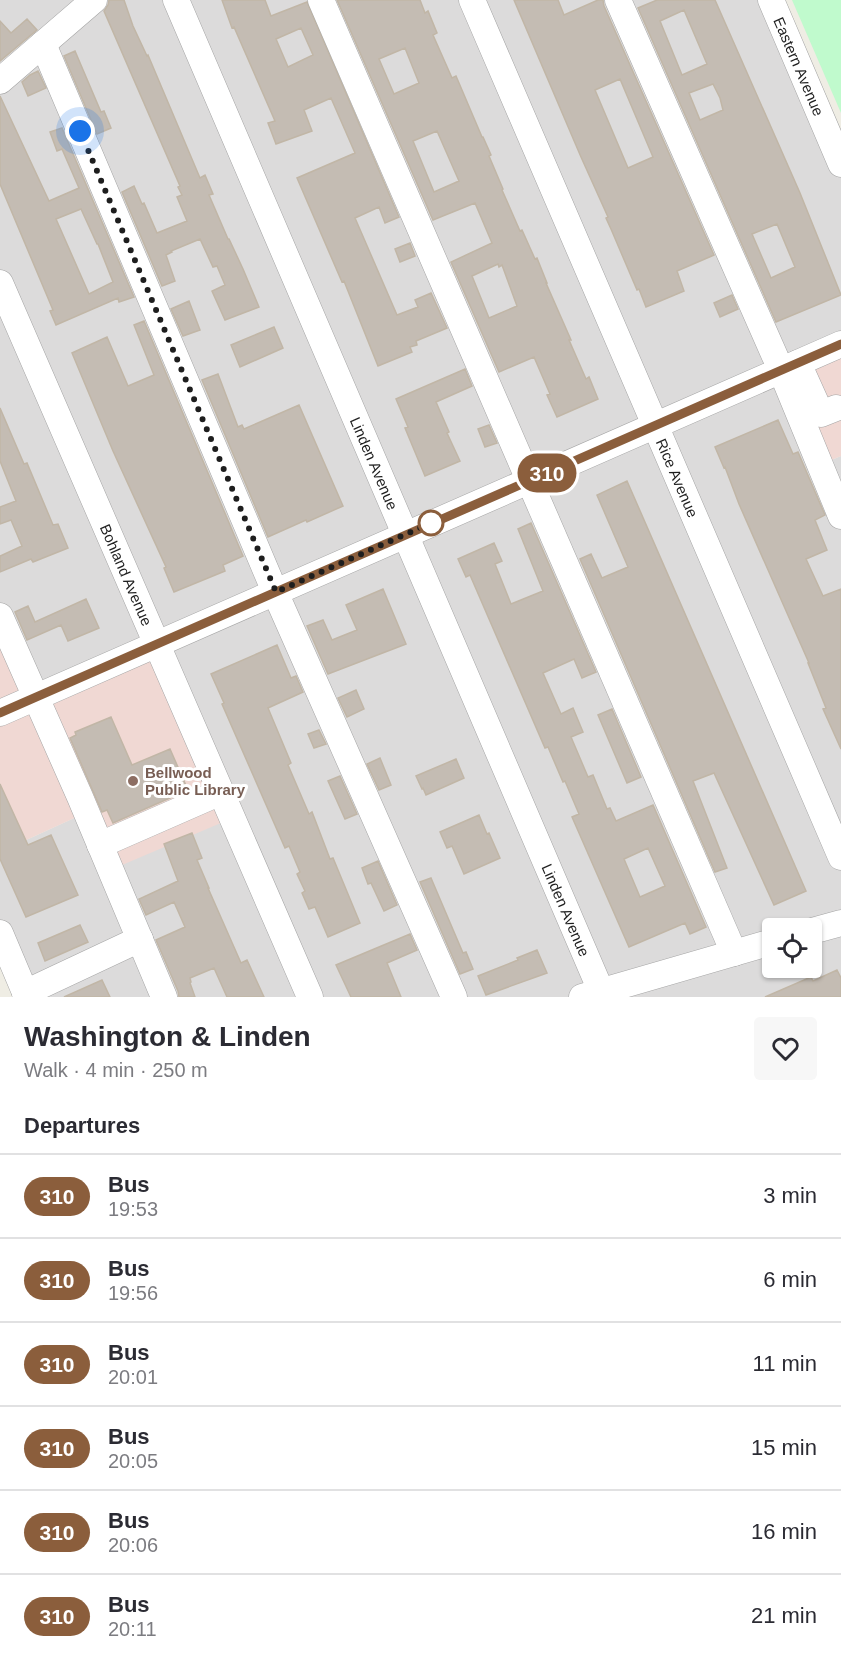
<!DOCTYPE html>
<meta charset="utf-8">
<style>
:root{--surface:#fff;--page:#f7f7f7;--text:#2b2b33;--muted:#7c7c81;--line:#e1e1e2}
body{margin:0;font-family:Helvetica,sans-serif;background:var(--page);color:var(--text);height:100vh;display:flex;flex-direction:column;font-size:22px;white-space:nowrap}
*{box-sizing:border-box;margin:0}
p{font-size:20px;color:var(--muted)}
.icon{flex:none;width:33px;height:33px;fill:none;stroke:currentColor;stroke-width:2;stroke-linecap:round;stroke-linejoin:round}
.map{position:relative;height:997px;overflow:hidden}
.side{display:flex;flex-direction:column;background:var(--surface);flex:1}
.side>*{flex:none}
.badge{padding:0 12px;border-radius:20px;font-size:21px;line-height:39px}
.controls{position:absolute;left:762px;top:918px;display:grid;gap:12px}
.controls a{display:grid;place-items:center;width:60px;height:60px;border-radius:6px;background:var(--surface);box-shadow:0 2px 4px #0004;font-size:30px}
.you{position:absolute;width:30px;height:30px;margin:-15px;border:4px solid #fff;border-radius:50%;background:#1a73e8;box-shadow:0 0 0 9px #1a73e833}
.map>.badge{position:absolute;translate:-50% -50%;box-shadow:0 0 0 3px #fff}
h2{padding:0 24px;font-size:22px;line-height:54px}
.round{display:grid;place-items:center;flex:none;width:63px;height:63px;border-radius:6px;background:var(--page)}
.summary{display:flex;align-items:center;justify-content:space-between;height:102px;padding:0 24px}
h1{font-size:28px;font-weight:600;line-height:45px}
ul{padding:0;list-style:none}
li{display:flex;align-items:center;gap:18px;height:84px;padding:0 24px;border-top:2px solid var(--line)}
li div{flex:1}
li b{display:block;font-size:22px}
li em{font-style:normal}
li .badge{min-width:66px;font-weight:700;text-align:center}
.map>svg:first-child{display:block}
.residential{fill:#dcdbdb}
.commercial{fill:#f0d8d3}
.park{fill:#c0facd}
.building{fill:#c4bcb3;stroke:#c1b6a6;stroke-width:1.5;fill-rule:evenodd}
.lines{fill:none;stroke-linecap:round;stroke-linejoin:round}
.minor-casing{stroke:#a5a5a5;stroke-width:27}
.minor{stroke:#fff;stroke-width:26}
.line-casing{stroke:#fff;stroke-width:14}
.line{stroke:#8b5e3c;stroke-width:9}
.walk{stroke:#1e1e1e;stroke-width:6;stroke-dasharray:0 10.8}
.stop-dot{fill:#fff;stroke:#8b5e3c;stroke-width:3}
.education-dot{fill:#8d6e63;stroke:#fff;stroke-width:2}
.labels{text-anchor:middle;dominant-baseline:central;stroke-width:6;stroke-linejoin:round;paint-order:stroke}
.street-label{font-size:15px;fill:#1e1e1e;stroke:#fff}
.education-label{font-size:15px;font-weight:bold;fill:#785e54;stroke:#fff;text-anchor:start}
</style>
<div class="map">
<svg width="841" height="997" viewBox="0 0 841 997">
<rect width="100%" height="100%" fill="#efede4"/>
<path class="residential" d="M0,0H765L841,176V334L32,696L0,622Z
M778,370L817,466L841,456V921L812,928H772V940L568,997H33L0,922V852L83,814L160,647Z
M841,927V997H594L772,946V968H812V935Z"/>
<path class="commercial" d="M841,342V456L817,466L778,370Z
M0,622L32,696L0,710Z
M160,647L235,817L108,871L83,814L0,852V716Z"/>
<path class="park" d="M792,0H841V113Z"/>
<path class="building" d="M109,0H124L133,26L147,56L148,55L200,178L205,175L213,194L209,195L228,239H229L243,269L259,307L225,320L212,291L225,285L217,266L213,267L200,239L171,251L172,252L166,255L175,281L162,286L122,192L134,186L142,204L144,203L157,233L187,221L177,197L182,195L178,187L180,186L104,11L108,5Z
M222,0H265L271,16L307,2L399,217L385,223L379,207L355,218L397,315L418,307L415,300L431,293L447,328L416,341L417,345L410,347L412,352L378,366L344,281L342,282L297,178L355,153L331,98L304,110L312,131L276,144L268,123L275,121L234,27L232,28ZM301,28L313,55L288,67L276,39Z
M337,0H420L425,13L428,11L437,33L433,35L452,78L456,76L482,137H483L491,155L489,156L503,189L502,190L520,231L522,230L535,259L537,258L547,283H546L571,340H569L586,379L589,377L598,399L557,417L547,395L550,394L534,357L499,372L451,262L492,243L475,203L433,220ZM405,48L419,83L394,94L379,59ZM437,131L459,181L434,192L413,141ZM498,264L499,267L502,265L517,306L489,318L472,276Z
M514,0H558L564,15L598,0H603L604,6L714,255L677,271L684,291L646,307L639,289L637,290L611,229L606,218L608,217L581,157ZM620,79L653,157L628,168L595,90Z
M657,0H715L800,193L841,295L776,322L638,8ZM684,10L707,64L682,75L660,21ZM713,84L720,98L723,110L700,120L689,93ZM777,224L795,267L771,278L752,234Z
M27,19L37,30L0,61V21L11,33Z
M75,51L101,112L104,111L111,128L97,134L64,56Z
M38,71L46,88L28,96L22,82L30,75Z
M0,96L49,201L79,188L62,149L57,151L50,132L62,128L134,297L119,302L118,298L56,325L50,311L53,310L0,184ZM81,209L97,244H98L113,282L89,294L56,219Z
M410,243L415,256L400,262L395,249Z
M732,295L738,309L720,317L714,303Z
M189,301L200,330L183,336L171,309Z
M144,321L243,556L223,565L225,571L174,592L164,568L166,567L113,451L72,353L107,337L128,386L154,375L134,325Z
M274,327L283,348L240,367L231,345Z
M465,369L472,386L436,402L449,432L447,433L460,461L425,476L405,428L408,427L396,399Z
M218,374L238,427L242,425L244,429L299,405L343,506L307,522L306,520L268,537L202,380Z
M0,408L24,464L27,463L53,525L58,524L68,548L33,562L31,559L0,572V556L22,546L11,520L0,524V507L16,501L0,461Z
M778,420L793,454L798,452L825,515L815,520L827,550L806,559L823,596L841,589V749L823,709L826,708L808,663H809L739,504L725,467L724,468L715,447Z
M489,425L497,443L485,447L478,429Z
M627,481L806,891L774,905L714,773L693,781L727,868L715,872L580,559L591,554L602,578L628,567L597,495Z
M531,523L596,672L582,678L574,659L543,673L561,714L573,708L583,732L571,737L588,777L593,775L607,809L610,808L616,821L653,805L706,927L690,934L685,923L629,947L572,817L579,814L565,781L563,782L548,747L545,748L470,575L466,577L458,559L494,543L502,561L495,564L511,604L543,591L518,529ZM648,848L665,886L640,897L624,859Z
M383,589L406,644L328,674L307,626L323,620L332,640L357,630L346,605Z
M86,599L99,628L68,641L61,625L27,640L15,612L28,606L35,622Z
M277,645L291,678L296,676L303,692L268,708L291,763L288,765L309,814L312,812L330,859L333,858L360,923L328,937L315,907L309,909L302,893L305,891L297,874L300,872L289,846L285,848L222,704L224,703L211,674Z
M356,690L364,709L347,717L338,698Z
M612,709L641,777L627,783L598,715Z
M111,717L132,765L170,749L188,790L113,823L107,810L102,812L70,738L76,735L75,732Z
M319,730L326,744L314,748L308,734Z
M380,758L391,785L379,790L367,764Z
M456,759L464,778L426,795L423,788L422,789L416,776Z
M340,776L357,814L345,819L328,781Z
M0,784L28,845L51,835L78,895L26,917L0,859Z
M479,815L487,834L489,833L500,858L464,874L452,846L447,848L440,832Z
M192,833L202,858L197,860L209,888H208L241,963L247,960L264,997H227L214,968L190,978L191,982L190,983L195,997H179L178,991L156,940L185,927L174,902L146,915L139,899L178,881L164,844Z
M378,861L397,905L384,911L371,883L368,884L362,868Z
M431,878L463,953L466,952L473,969L460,974L420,882Z
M80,925L88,942L45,961L38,943Z
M410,934L417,950L387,963L401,997H351L336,965Z
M537,950L547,973L486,995L478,976L518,960L517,958Z
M837,970L841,978V997H765L811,977L813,981Z
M102,980L110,997H64Z"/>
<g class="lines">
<g class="minor-casing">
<g id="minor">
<path id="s1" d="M176,0L601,991"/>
<path d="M321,0L734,953"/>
<path id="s2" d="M472,0L841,857"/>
<path d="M618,0L781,370L841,516"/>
<path id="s3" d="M771,0L841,164"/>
<path d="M43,44L275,592L454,997"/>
<path d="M0,81L94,0"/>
<path id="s4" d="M0,283L310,997"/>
<path d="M798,363L821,414L836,408"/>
<path d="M0,616L80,797L164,997"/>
<path d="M0,713C281,592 560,466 841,344"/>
<path d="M100,845L221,792"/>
<path d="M812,931L841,923"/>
<path d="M0,933L27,997"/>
<path d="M25,993L140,939"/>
<path d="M582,997L772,942"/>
</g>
</g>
<use href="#minor" class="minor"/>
</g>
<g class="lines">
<g class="line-casing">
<path id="line" d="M0,713C281,591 560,466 841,344"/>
</g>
<use href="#line" class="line"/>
<path class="walk" d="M80,131L276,592L431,523"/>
</g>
<circle class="stop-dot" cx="431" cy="523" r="12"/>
<circle class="education-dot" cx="133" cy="781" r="6"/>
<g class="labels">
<g class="street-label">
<text stroke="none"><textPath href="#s3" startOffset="72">Eastern Avenue</textPath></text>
<text stroke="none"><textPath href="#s1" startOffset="504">Linden Avenue</textPath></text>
<text stroke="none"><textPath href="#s2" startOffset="520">Rice Avenue</textPath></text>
<text stroke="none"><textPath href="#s4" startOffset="318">Bohland Avenue</textPath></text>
<text stroke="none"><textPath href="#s1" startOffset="990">Linden Avenue</textPath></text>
</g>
<g class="education-label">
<text x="145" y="772">Bellwood<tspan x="145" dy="17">Public Library</tspan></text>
</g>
</g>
</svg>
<div class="controls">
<a><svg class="icon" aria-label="locate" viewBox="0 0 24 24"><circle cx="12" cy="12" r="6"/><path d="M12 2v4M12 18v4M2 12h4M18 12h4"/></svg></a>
</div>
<div class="you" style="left:80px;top:131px"></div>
<b class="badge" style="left:547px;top:473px;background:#8b5e3c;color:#fff">310</b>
</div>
<section class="side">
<div class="summary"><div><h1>Washington &amp; Linden</h1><p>Walk · 4 min · 250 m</p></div><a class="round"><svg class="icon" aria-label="heart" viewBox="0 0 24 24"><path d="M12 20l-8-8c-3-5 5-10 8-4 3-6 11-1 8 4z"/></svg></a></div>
<h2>Departures</h2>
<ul>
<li><span class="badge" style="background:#8b5e3c;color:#fff">310</span><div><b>Bus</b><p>19:53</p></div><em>3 min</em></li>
<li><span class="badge" style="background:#8b5e3c;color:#fff">310</span><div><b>Bus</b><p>19:56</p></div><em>6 min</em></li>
<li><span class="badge" style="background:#8b5e3c;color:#fff">310</span><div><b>Bus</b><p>20:01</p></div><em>11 min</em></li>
<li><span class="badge" style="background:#8b5e3c;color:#fff">310</span><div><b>Bus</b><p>20:05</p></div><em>15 min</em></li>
<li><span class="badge" style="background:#8b5e3c;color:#fff">310</span><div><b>Bus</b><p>20:06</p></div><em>16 min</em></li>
<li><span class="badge" style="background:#8b5e3c;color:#fff">310</span><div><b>Bus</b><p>20:11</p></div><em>21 min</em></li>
</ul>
</section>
